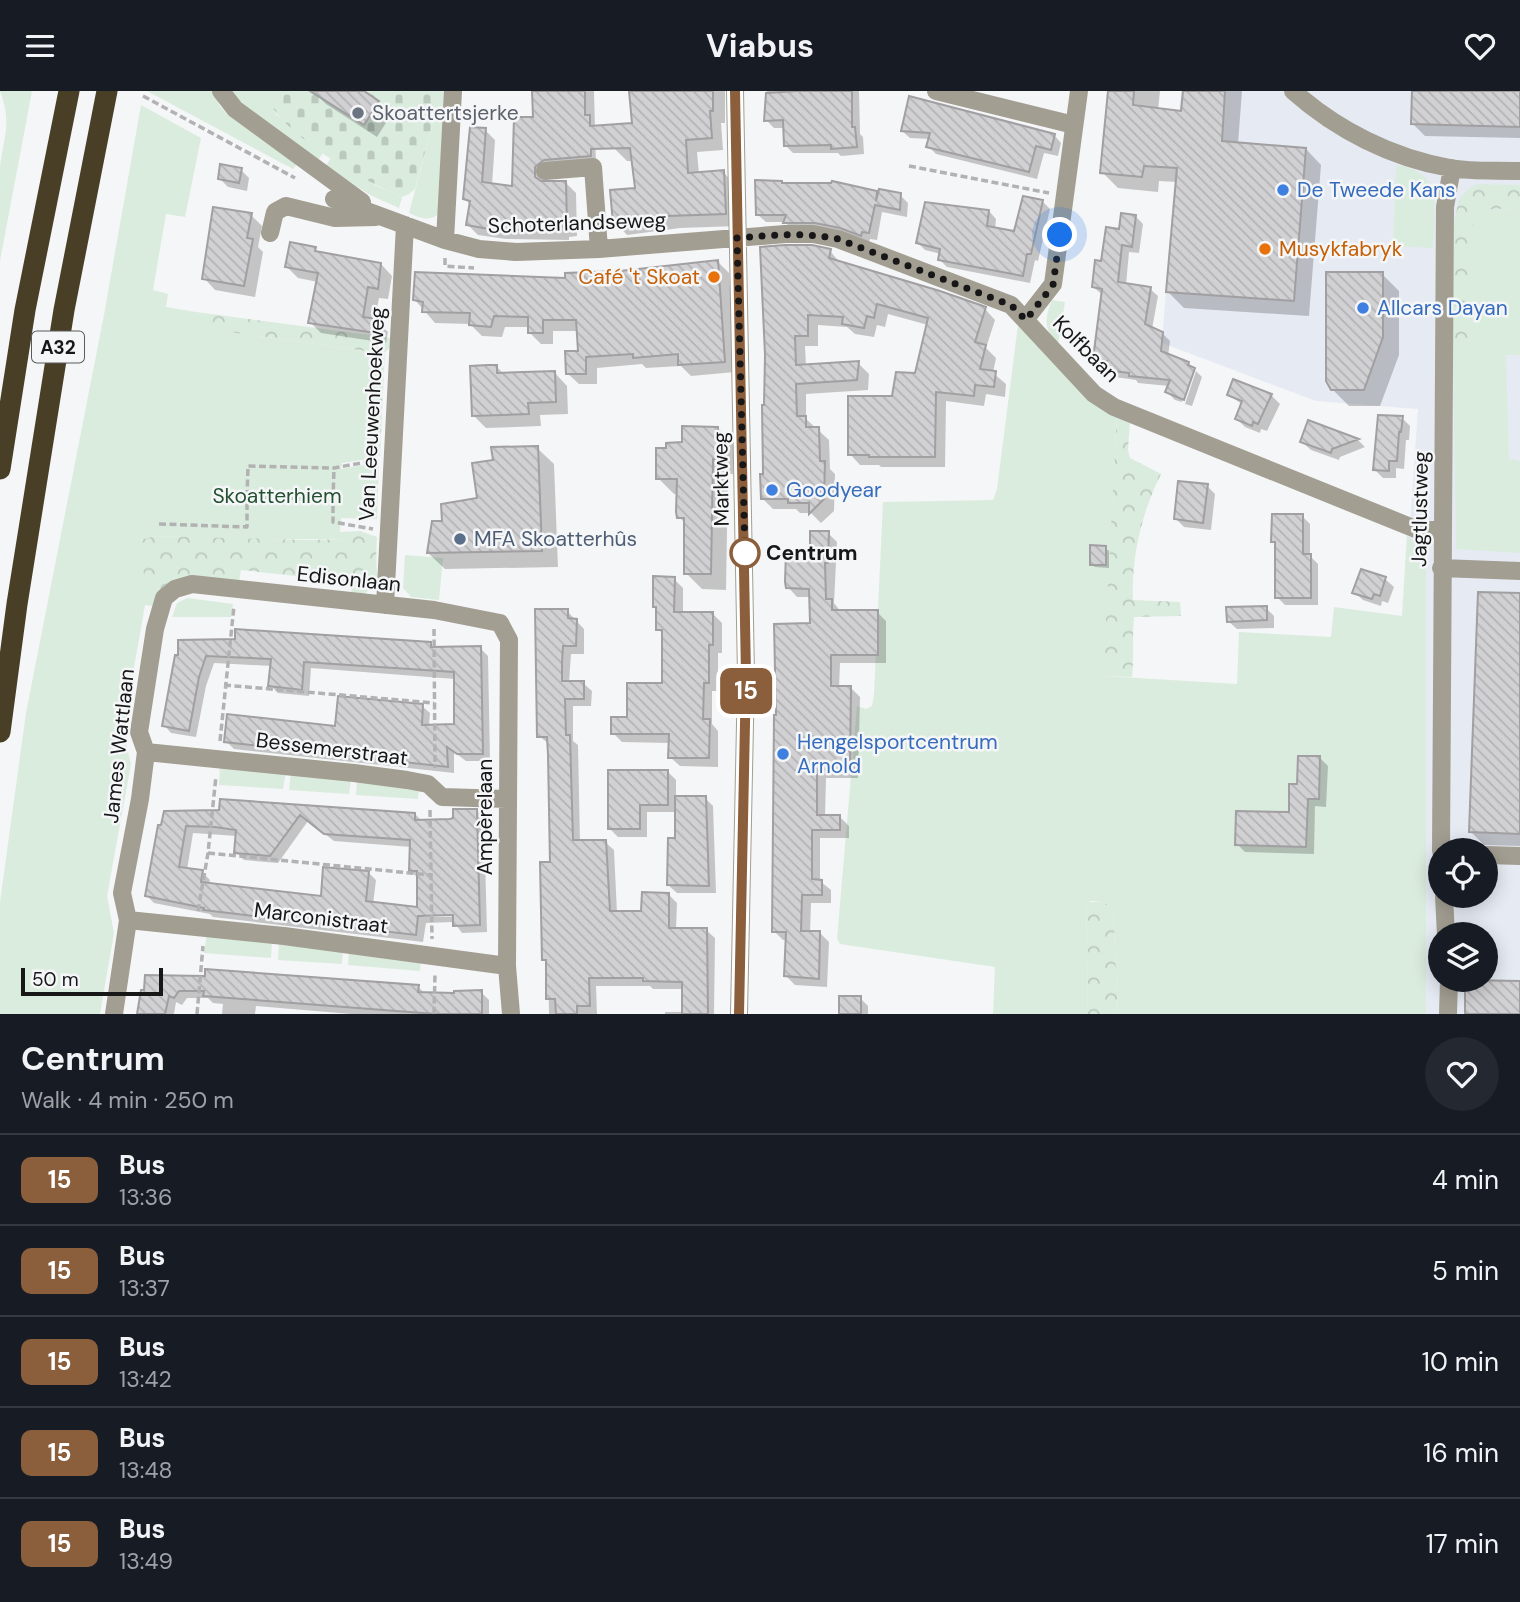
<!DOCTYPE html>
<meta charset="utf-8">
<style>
:root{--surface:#171b24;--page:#242831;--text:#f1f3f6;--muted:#9ea1a6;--line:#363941}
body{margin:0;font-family:"DM Sans",sans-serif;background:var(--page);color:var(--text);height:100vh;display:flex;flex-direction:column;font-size:26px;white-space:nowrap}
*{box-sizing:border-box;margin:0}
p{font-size:23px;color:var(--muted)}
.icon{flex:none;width:38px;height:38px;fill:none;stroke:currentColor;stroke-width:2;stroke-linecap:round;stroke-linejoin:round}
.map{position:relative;height:923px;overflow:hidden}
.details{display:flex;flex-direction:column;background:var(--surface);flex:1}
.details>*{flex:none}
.badge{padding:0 14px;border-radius:10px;font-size:24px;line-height:46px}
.tools{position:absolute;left:1428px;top:747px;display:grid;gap:14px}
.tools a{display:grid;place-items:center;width:70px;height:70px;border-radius:50%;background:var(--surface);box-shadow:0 4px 18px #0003;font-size:35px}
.scale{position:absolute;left:21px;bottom:18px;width:142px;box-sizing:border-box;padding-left:7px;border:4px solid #171718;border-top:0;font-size:19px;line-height:24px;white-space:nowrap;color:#171718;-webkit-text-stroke:5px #f5f6f7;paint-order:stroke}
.you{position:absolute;width:35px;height:35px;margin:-18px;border:5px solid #fff;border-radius:50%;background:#1a73e8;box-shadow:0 0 0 10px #1a73e833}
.map>.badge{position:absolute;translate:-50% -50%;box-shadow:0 0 0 4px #fff}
.round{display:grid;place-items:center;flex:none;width:74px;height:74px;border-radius:37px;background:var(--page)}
.summary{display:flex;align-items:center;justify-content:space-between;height:119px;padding:0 21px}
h1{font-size:33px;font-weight:700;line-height:52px}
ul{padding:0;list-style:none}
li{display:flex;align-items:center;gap:21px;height:91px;padding:0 21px;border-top:2px solid var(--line)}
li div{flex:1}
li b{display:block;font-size:26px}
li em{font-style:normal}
li .badge{min-width:77px;font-weight:700;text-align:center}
header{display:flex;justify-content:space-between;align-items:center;height:91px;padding:0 21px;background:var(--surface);font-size:32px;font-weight:700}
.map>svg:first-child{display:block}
.built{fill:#e6ebf3;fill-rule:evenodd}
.green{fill:#daecde}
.forest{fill:url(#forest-crowns)}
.cemetery{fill:url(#cemetery-stones)}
.shadow{fill:#0003;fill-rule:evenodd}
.building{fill:url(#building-back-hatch);stroke:#a19fa1;stroke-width:2;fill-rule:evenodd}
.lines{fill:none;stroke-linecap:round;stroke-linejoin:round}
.path{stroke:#b2b2b3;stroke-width:3.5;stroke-dasharray:7 3.5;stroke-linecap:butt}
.minor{stroke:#a39e92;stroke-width:18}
.highway{stroke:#483f26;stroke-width:21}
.line-casing{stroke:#fff;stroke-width:16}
.line{stroke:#8b5e3c;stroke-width:10}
.walk{stroke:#171718;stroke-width:7;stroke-dasharray:0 12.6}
.worship-dot{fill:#6b7280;stroke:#f5f6f7;stroke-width:2.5}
.shop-dot{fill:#3f7fe0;stroke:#f5f6f7;stroke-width:2.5}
.food-dot{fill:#e8710a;stroke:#f5f6f7;stroke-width:2.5}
.service-dot{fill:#5c6f8a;stroke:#f5f6f7;stroke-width:2.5}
.stop-dot{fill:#fff;stroke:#8b5e3c;stroke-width:3.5}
.labels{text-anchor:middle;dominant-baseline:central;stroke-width:5;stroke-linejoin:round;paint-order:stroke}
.shield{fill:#f5f6f7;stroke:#5a5a5b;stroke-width:2}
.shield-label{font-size:19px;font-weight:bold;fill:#171718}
.worship-label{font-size:21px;fill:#5b616d;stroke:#f5f6f7;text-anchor:start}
.shop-label{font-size:21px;fill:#366cbe;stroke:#f5f6f7;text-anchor:start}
.street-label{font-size:21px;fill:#171718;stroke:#f5f6f7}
.food-label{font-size:21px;fill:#c56008;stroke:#f5f6f7;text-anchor:start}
.park-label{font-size:21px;fill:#255133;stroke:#f5f6f7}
.service-label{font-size:21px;fill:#4e5e75;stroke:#f5f6f7;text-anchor:start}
.stop-label{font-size:21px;font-weight:bold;fill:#171718;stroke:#f5f6f7;text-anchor:start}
</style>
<header><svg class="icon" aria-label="menu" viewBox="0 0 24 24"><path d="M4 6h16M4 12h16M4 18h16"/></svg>Viabus<svg class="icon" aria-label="heart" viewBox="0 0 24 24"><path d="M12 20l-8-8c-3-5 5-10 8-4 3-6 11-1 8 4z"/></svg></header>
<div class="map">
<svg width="1520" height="923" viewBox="0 0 1520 923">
<defs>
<pattern id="forest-crowns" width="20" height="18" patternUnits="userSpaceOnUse" patternTransform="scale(1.75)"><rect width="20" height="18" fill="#daecde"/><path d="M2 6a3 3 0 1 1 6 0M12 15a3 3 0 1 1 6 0" fill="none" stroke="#bacabe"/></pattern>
<pattern id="cemetery-stones" width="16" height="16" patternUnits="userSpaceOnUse" patternTransform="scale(1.75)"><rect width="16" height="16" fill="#daecde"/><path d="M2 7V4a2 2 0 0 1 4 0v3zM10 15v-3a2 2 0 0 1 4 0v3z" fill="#bacabe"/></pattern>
<pattern id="building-back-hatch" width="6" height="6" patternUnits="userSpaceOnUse" patternTransform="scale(1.75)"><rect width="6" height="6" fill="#d1d0d2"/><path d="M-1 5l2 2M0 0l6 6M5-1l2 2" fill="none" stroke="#b3b2b4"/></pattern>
</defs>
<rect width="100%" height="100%" fill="#f5f6f7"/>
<path class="built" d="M1181,0H1520V923H1406L1396,630L1418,318L1316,310L1162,252ZM1440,760H1486V805H1440ZM1440,844H1486V889H1440Z"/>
<path class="green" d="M0,0H32L0,170C0,139 0,107 0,76C4,44 12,32 0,0Z
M147,0H213L219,14L227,23L297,73L293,78Z
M229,0H264L276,23L323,62L317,70L237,10Z
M436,0H445L439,123C428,131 420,127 409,122L436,21Z
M141,14L201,47L185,126L166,123L153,199L168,203L166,216L196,221L195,236L366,260L372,275L368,368L342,372L341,378L379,371L377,428L341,427L340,441L360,440L347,448H242L156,445L140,449L142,459L159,501L153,515L145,514L123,639L131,673L107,805L114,842L100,923H0V811L26,622L104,224Z
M331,67L377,95L402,106L399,117L372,105L325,76Z
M1396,74C1446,81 1434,118 1433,157L1393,155Z
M1487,118L1520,119V264H1506L1509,368L1520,370V462L1456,458L1453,258L1472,245V138L1477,124Z
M1052,209L1065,211L1058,254C1044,239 1044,228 1052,209Z
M1018,234L1117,323L1104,585L1237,593L1239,541L1331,546L1334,516L1402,525L1407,444L1421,458L1426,475V923H1118L1113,819L1102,810H1086L1088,923H993L995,876L840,853L837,848L857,615L866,618L872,615L874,603L883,411L993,409L997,398Z
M405,464L443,467L439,509L411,506L403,497Z
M187,507L233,513L231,526H172L177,512Z
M220,673L286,680L283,698L219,694Z
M291,681L351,688L349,703L289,699Z
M357,689L419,697L418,708L356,704Z
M207,842L272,849L271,867L204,862Z
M279,849L343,857L342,873L278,869Z
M349,858L421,866L420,880L348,874Z"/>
<path class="forest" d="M1477,93L1520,94V119C1495,118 1482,112 1472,138V245L1453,258L1454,132L1459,108L1468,98Z
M196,221L392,247V255L385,261L380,365L368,368L372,275L366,260L194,236Z
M1117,323L1130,328L1128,359L1130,367L1161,383C1142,421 1131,466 1133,509L1180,511L1181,525L1134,526C1132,546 1134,566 1132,586L1103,585Z
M360,440L377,446C376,463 376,476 378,491L361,506L351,505L352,491L241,479L239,491C205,488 188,479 159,501L145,493L140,449L156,445L308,449L346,448Z
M1086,809L1091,811L1102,810L1113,818L1118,923H1088Z"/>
<path class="cemetery" d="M264,0H436V21L415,98L409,103L402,106C362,89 277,42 264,0Z"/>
<path class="shadow" d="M313,0H360L378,12L391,24L377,46L326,13Z
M534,0H594L596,75L545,85L543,92L565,91L576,102L577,145L569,146V149L506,148L478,144L468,134L471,114L465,108L485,39L495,49L492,94L513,97L535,28Z
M631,0H725V32H721L723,59L697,61L699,83L723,81L736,94L738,135L680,137L627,144L615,131L637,98L634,70H627L614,57L634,34Z
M767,0H859L860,43L863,46L864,63L841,65L838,62H793L785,54V37H774L766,29Z
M1110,0H1160L1158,19L1183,22L1184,0H1242L1238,53L1306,58L1321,74L1309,225L1184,217L1168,201L1177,91L1159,90L1158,101L1118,97L1102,81Z
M1414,0H1520V47L1425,45L1412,32Z
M902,40L1054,44L1061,52L1058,65L1044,62L1037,88L936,63L928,55L930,48L910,47Z
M241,79L249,87L247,100L228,96L220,88Z
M784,94L877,102L879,104H900L908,112L907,126L882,121L877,149L870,148L869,151L792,139L785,131H766L758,124Z
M1042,110L1050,118L1038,170L1035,169L1030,192L947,176L940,169L941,163L925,159L918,152L989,120L996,128L995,138L1016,142Z
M251,124L262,135L258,156L263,161L255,206L215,199L204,187Z
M1135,125L1143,133L1139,162L1129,161L1126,194L1150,198L1158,205L1152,238L1162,242L1170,250L1168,265L1188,272L1193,277L1182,311L1175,309L1167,301L1169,295L1138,292L1136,289L1115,286L1107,278V276L1103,275L1095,267L1103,204L1093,196L1103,172L1120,140Z
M315,158L320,163L381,173L392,185L388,208L379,207L375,228L388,241L386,252L377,251L378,236H375L373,250L321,242L310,231L318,191L298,187L287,176Z
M830,160L841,173L985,218L995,229L986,257L996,267L993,282L1006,293L1005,306L986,303L984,315L946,310L945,376H881L879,374H860L850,363L893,306L916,284L928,234L888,223L885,236L877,234L874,246L855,243L847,236L818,234V255H805L806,275L858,272L869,283L868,299L806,303V328L829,349L830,378L835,383L834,420L821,432L811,422H800L796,418H773L763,408L765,385L766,315Z
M718,171L729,182L735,281L691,285L681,275L646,277L642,273L597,277V293H579L567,282L580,261L579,240H553V253H541L529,241V236H505L502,246L482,245L470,233L435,232L415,209Z
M1382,183L1399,200V264L1380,315H1349L1332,298Z
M497,276L504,283L555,282L567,295L568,323L540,324L541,335L486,337L474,325Z
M1196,280L1202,286L1192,315L1185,313Z
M1229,304H1271L1280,313L1267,340L1261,338L1260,342L1245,336L1237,328L1243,314Z
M1402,327L1410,335L1409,349H1406L1404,378L1396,377V387H1383L1375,379Z
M1309,332L1358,349L1365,356L1340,366L1339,369L1311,359L1302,351Z
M718,337L733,353V383H728L726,499L702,498L686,482V433L679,426V403H674L658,387Z
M537,357L554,373L558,476L445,478L428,462L443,432L479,409Z
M1207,395L1215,403L1211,439L1184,436L1176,428Z
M1302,425L1310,433V465L1318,473V514H1285L1277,506V454L1273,450Z
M828,442L837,451L834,512L841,521H877L886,530V572H840L839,597H851L860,606L858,687H826L825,726H840L849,735V747H820V790L831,799V812H811L810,842H820L829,851L827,896L795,894L786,885L788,849H783L774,840L812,534L811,506H797L788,496Z
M1105,457L1109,460V477L1095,476L1091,473Z
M1362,480L1385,488L1394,496L1388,512L1382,510L1381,515L1363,509L1354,501Z
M674,488L683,497V523L712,522L722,532V562H718V600H712V633L718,640V676L680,675L670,666V652L622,651L613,642L664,594V544L658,538L657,518L654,515Z
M1520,504V755L1484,754L1471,741Z
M1266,517L1274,525V537L1237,538L1228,530Z
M567,520L584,538V563H571L569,592H583L592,600L591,615H573V650L578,654L580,751H605L614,759L617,822L643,821L669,804L677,812L676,839H706L715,847L714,923H665V921H684V898H653L650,895H596L597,923H549L548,872L543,868L551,773L549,653L539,645Z
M430,553L435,557H480L488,565L490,670H466L454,661V682L234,658L226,650L336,637L422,615L430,622L429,635H456L455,588L311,577L309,605L278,602L270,594L272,575L214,572L206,595L196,646L171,642L164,634L176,566Z
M1320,667L1328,675L1326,716L1315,715L1314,763L1245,761L1237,753L1290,723L1298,695Z
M668,681L676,689V707H705L713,715L716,802H677L668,794L676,749V721H647V746H618L610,738Z
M477,720L484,728L487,841L462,842L454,831L426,832L423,851L213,826L210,823L154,812L147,805L165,721L415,723L422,730H450ZM308,730L334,750L411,756L410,780L418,787L419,818L373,813L376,789L369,782L323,807L209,794L210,789L202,781L187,779L193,742L237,745L236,761L244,769L278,772ZM461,822V826H424V823Z
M206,887L418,896L426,903L481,901L489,909V923H351L256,915L255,923H222L223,913L213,912L208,907H187L182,914L176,911L174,923H139L143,901Z
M860,907L868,915V923H840Z"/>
<path class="building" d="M310,0H364L379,10L364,34Z
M532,0H585V24H590V35L632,32L629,0H713V20H710L712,47L686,49L688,82L724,79L726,123L667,125L613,132L610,99L635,97L630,57L591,58V65L544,69L535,76V86L541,90H566L567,135L559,136L560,139H495L466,134L470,110L463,108L470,36L486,37L482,91L512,95L514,26H533Z
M797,0H852V36H855L857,56L831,58V54L784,55L783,29L764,30L766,2Z
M1108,0H1134L1133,14L1181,20L1183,0H1225L1222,50L1306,57L1294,210L1166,201L1177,77L1144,75L1142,86L1100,82Z
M1412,0H1520V36L1411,33Z
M909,5L1055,43L1051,59L1036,55L1029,81L926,56L930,42L901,40Z
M220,73L242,77L239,92L218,88Z
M755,89L782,90V92H831L832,90L877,100L876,110L879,98L901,102L900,119L875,114L869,142L862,141L861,145L840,137L815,132H783L786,124H756Z
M1023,105L1043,109L1031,163H1027L1023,185L938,169L940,158L916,152L925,111L989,119L987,135L1014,140Z
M213,116L252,122L247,147L253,148L244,195L202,188Z
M1121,122L1136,124L1132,156L1122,154L1118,191L1151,196L1145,233L1163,241L1161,260L1189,271L1188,274L1195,277L1184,309L1165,301L1170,289L1129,285V282L1105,279L1107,270L1093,268L1102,198L1092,196L1095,169L1101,170L1106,136L1119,138Z
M290,151L316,156L315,160L381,172L378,198L368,196L363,226L377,228L376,242L308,232L318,182L285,176Z
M785,154H812L831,158L829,167L940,200L986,216L975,251L986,254L980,278L996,280L994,296L975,294L974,305L936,301L935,366H869V364H848V305H892L896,281L915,282L928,227L877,213L874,227L867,225L864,237L842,233L843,226L808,224V245H795L796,274L859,270L857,289L796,293L797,325H806V336H819L820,370H825L824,408L809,423V412H788V408H761L760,383H763L762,314H764L765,264L760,156Z
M718,169L725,271L678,274V263L633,267V263L586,266V283H566L565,260H578L576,229H543V242H528V226L494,225L491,236L469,234L470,222L422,221L423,211L413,209L415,181L565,187V182L620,180Z
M1326,181H1383V246L1364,299H1331L1326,290Z
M488,274H497V282L555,280L556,311L528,312L529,323L472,325L470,275Z
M1233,288L1272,303L1258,333L1253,331L1252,335L1235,328L1242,310L1227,304Z
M1378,324L1403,325L1401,341H1399L1397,370H1389V380L1373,379Z
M1308,329L1359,348L1332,358L1331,362L1300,351Z
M682,335L718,336V368H713L711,483H684V427H677L676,421L677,388H656V357H666V352L682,351Z
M538,355L542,460L427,462L432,430H442L441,413L477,407L472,372L493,369L491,356Z
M1178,390L1208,393L1203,432L1174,428Z
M1272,423H1303V463H1311V507H1275V451H1271Z
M810,440H829L828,472H825L826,508H832V519H878V564H831V595H851L850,679L817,678V724H840V739H812V788L822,789V804H802L801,840H820L819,888L784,885L786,841H772L774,624H776L774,533L810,532L809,498L786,497L785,491L786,460L810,461Z
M1090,454L1106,455V474H1090Z
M1361,478L1386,486L1380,505L1374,503L1372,508L1352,502Z
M653,485L675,486L674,521H713V554H709V592H704L703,628H710L709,667H668L669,643H611V626H627V592H662V539H656V516H653Z
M1478,501L1520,502V743L1469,741Z
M1267,515V529L1227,531L1226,516Z
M535,518H568V527L577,528L576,555H563L562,572V590H584V608H565L566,644H570L573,749H606L610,820H641L642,801L669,802V837H707L708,923H682V891L643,890V887H589L590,915H577V923H556L555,908H546V869H542L540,771H550L548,664L547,646H537Z
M235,538L431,551V556L481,555L483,663H457L447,656L448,676L224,651L227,623L335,635L338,605L423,613L422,634L454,633V581L304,571L302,599L268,595L271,568L206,565L199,586L189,640L162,635L175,564H178V549L235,548Z
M1298,665H1320L1319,708H1308L1306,756L1235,754L1236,720L1289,721V693H1297Z
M608,679H668V714H640V738H608Z
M675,705H706L709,795L667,794L668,747H675Z
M220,708L415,722V729L450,728L453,727V718H477L480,834L453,835V824L418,825L416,844L203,819L204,817L145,805L158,734H161L164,720L219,719ZM300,724L324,743L410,749L409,780H417V816L366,810L369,780L323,776L321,805L201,791L203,779L179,776L186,735L215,736L236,739L234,762L270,765Z
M205,878L419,894L418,901L454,902V900L482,899V923H435L203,905L204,900H179L174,907L169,905L165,923H137L141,899H144L145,884L205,885Z
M1465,889L1520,890V923H1465Z
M839,905H861V923H839Z"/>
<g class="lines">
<path class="path" d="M143,5L295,87
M909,75L1049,102
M445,167V175L474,177
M247,406L248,375L334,377L377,369
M333,409L334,377
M159,433L247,436V406L333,409V431L373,438
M434,538L435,677
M224,594L434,612
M220,650L234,515
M430,719L432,848
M208,762L430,784
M198,820L208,762L216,685
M197,923L203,855
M434,923L435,883"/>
<path class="minor" d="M221,0L235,18L362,111
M735,0L746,584L739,923
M936,0L1074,34
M1293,0C1337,39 1392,67 1450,77C1473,81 1497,79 1520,80
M545,80L593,76L599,158
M334,108L445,149L479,158L516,161L599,158L785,143H813L838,148L1011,214L1094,303L1114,316L1418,439H1442
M270,142L275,121L286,115L335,127L376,126
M445,149L453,0
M1025,229L1053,193L1079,0
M1441,477L1520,480
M385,514L405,134
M146,661L354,682L407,689L428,693L442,706L507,708
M1441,760L1445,116L1452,77
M1486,764L1520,765
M1444,805L1446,844
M128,829L284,845L507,875
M114,923L128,829L122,802L140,708L146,661L139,641L155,538L164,507L175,498L192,493L434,519L500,532L509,549L507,875L511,923
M1448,923L1449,889"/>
<path class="highway" d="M0,378L25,219L69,0
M0,641L17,513L64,219L107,0"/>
</g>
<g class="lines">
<g class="line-casing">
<path id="line" d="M735,0L746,584L739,923"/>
</g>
<use href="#line" class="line"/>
<path class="walk" d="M745,462L737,147C772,144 804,141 838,148L1011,214L1026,229L1053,194L1060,144"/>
</g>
<circle class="worship-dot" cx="358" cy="22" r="7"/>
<g class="shop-dot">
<circle cx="1283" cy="99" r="7"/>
<circle cx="1363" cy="217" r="7"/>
<circle cx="772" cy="399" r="7"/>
<circle cx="783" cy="663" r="7"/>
</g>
<g class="food-dot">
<circle cx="1265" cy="158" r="7"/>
<circle cx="714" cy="186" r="7"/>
</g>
<circle class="service-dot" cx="460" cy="448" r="7"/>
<circle class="stop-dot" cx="745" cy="462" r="14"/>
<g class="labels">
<rect class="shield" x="32" y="240.5" width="52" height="31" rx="5"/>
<g class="shield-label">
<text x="58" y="256">A32</text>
</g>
<g class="worship-label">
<text x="372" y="22">Skoattertsjerke</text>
</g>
<g class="shop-label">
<text x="1297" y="99">De Tweede Kans</text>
<text x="1377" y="217">Allcars Dayan</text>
<text x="786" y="399">Goodyear</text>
<text x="797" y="651">Hengelsportcentrum<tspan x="797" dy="24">Arnold</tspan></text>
</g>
<g class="street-label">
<text transform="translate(577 132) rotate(-2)">Schoterlandseweg</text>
<text transform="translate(1086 258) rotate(45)">Kolfbaan</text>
<text transform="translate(372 323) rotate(-87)">Van Leeuwenhoekweg</text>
<text transform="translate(721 388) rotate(-91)">Marktweg</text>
<text transform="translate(1420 418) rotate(-89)">Jagtlustweg</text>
<text transform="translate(349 488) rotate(6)">Edisonlaan</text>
<text transform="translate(119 655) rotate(-84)">James Wattlaan</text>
<text transform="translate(332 658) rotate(7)">Bessemerstraat</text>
<text transform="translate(485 726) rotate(-90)">Ampèrelaan</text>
<text transform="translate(321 827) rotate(7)">Marconistraat</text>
</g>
<g class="food-label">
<text x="1279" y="158">Musykfabryk</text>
<text x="700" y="186" text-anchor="end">Café 't Skoat</text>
</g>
<g class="park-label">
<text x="277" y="405">Skoatterhiem</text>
</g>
<g class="service-label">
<text x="474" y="448">MFA Skoatterhûs</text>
</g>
<g class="stop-label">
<text x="766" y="462">Centrum</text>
</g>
</g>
</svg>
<div class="tools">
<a><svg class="icon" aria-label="locate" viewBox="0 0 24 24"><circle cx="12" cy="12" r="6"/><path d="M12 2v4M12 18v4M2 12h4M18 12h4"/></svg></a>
<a><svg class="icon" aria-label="layers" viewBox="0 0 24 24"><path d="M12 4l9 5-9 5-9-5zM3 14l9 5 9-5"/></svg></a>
</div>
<div class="scale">50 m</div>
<div class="you" style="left:1060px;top:144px"></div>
<b class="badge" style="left:746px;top:600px;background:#8b5e3c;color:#fff">15</b>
</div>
<section class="details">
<div class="summary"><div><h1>Centrum</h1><p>Walk · 4 min · 250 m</p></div><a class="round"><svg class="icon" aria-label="heart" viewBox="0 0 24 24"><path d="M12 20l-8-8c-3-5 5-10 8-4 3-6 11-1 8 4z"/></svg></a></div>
<ul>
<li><span class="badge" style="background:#8b5e3c;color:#fff">15</span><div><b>Bus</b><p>13:36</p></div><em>4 min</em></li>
<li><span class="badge" style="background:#8b5e3c;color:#fff">15</span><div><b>Bus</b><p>13:37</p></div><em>5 min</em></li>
<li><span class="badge" style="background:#8b5e3c;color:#fff">15</span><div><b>Bus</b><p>13:42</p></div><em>10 min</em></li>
<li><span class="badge" style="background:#8b5e3c;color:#fff">15</span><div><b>Bus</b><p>13:48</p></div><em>16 min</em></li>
<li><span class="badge" style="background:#8b5e3c;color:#fff">15</span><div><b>Bus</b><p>13:49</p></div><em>17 min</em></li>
</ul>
</section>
